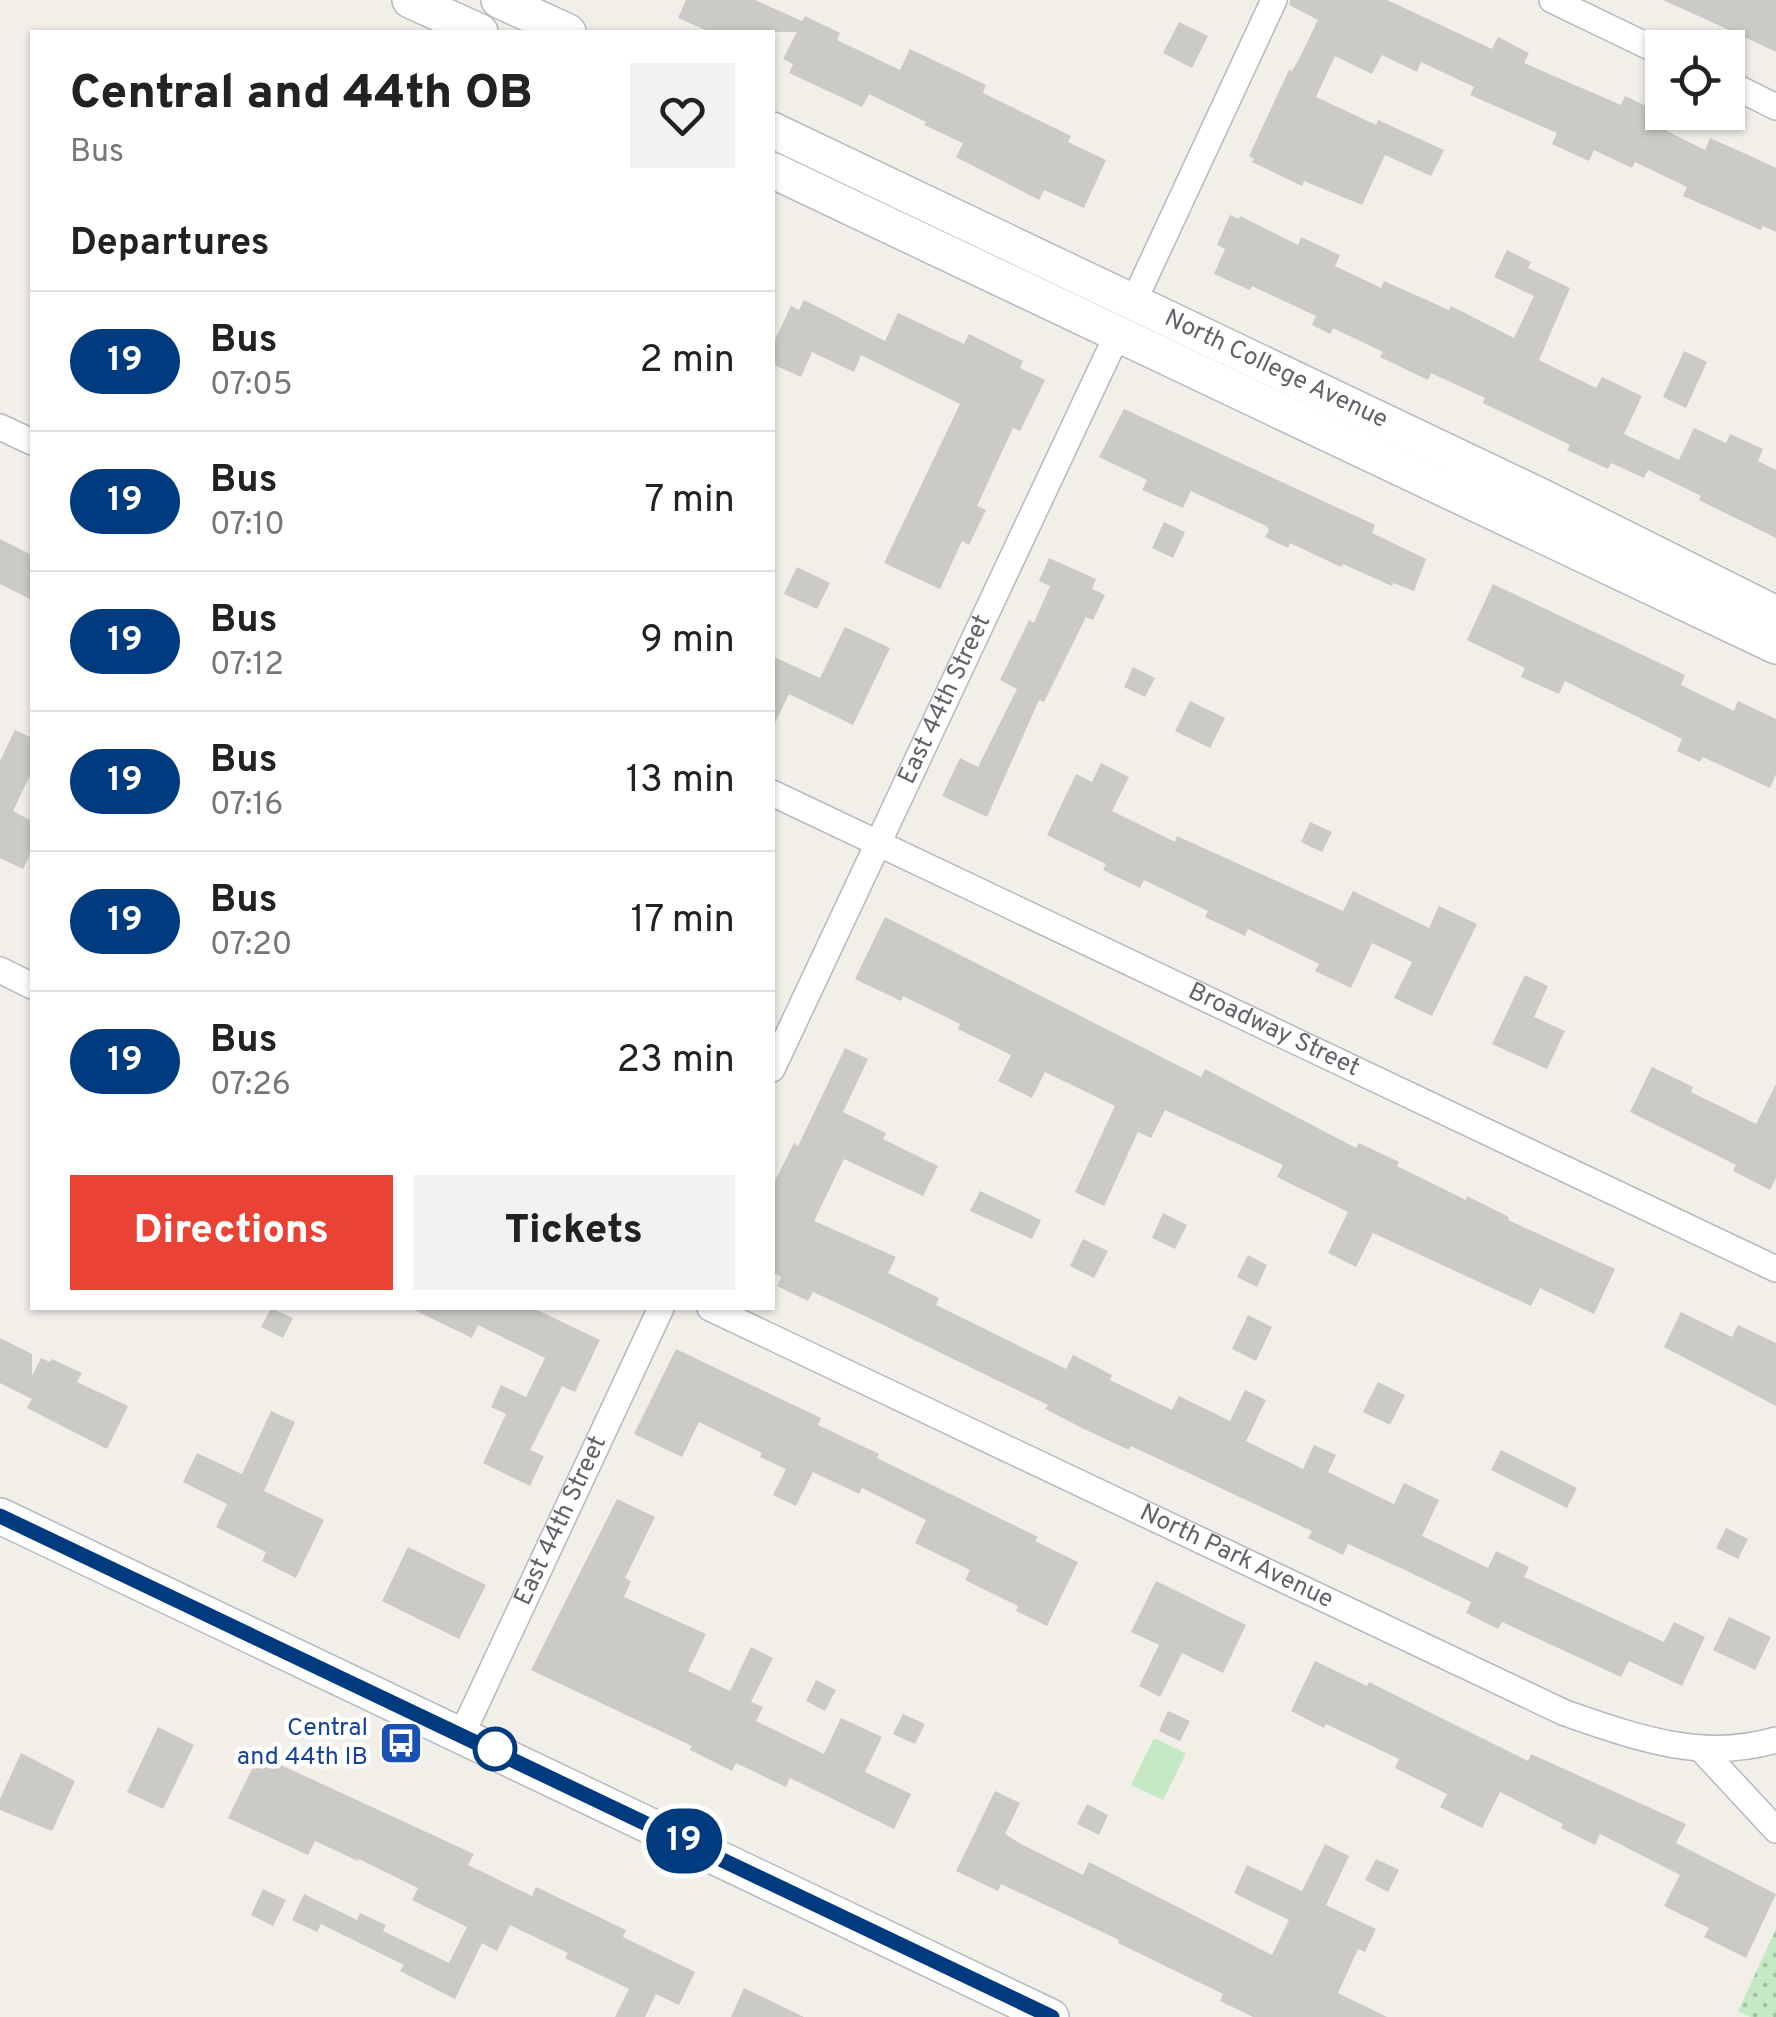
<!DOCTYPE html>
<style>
:root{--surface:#fff;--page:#f2f2f2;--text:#222;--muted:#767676;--line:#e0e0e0;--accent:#ea4335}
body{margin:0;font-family:Overpass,sans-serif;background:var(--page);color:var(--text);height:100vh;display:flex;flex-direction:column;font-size:38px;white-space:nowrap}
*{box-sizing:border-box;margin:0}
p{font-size:32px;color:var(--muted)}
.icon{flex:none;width:55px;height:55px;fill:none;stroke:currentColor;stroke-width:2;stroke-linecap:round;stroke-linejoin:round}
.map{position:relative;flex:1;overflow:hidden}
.side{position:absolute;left:30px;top:30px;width:745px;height:1280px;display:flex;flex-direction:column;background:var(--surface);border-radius:0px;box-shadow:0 2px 8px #0004}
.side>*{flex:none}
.badge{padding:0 20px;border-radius:32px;font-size:35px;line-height:65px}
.fabs{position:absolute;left:1645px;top:30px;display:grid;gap:20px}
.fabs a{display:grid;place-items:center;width:100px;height:100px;border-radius:0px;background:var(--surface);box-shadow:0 2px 8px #0004;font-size:50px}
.map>.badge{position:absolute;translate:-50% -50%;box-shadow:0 0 0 5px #fff}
h2{padding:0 40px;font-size:38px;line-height:90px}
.round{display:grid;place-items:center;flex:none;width:105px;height:105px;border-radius:0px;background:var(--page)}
.headline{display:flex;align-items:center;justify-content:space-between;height:170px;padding:0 40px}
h1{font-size:48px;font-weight:800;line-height:75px}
.button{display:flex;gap:20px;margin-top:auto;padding:20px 40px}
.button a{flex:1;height:115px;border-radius:0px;background:var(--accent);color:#fff;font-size:40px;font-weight:800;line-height:115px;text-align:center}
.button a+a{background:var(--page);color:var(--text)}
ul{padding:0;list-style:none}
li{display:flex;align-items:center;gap:30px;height:140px;padding:0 40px;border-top:2px solid var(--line)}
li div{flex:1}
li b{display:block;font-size:38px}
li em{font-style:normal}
li .badge{min-width:110px;font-weight:700;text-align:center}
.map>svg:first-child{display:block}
.grass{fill:#c5e8c5}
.park{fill:url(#park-dots)}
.building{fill:#cccac5}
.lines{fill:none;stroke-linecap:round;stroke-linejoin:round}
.minor-casing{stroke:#b5b8bc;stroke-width:28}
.secondary-casing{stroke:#b6babf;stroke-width:38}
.minor{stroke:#fff;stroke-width:25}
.secondary{stroke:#fff;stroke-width:35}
.line-casing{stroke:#fff;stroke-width:22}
.line{stroke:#003b80;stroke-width:15}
.stop-dot{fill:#fff;stroke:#003b80;stroke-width:5}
.labels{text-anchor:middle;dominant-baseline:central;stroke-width:9;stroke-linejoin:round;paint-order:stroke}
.street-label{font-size:25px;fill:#5f6368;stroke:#fff}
.transit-label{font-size:25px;fill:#164399;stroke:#fff;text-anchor:end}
</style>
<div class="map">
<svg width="1776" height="2017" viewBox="0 0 1776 2017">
<defs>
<pattern id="park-dots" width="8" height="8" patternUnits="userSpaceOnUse" patternTransform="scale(2.5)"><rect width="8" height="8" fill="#c5e8c5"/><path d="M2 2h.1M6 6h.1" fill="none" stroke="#a3c0a4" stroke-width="1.8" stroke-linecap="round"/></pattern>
</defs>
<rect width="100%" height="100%" fill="#f1efe8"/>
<path class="grass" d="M1154,1738L1186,1753L1163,1800L1131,1785Z"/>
<path class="park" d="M1776,1929V2017H1750L1738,2011Z"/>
<path class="building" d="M686,0H755L802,21L805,16L840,33L837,40L900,70L910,49L986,85L983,93L1071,136L1068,142L1106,160L1084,208L1044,190L1039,200L956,157L963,143L924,125L926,122L869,94L862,107L789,73L793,64L783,59L797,32H710L678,18Z
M1290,0H1387L1492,49L1498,37L1529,53L1524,63L1621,105L1625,96L1659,112L1653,124L1705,150L1710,138L1755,158L1776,168V232L1763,226L1761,230L1683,196L1687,187L1635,162L1632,168L1594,150L1589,161L1552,144L1557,133L1470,95L1474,87L1421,62L1417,72L1382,55L1372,74L1335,56L1316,97L1376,125L1378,120L1444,150L1431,176L1385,155L1362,205L1304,181L1302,186L1252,162L1254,159L1249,156L1289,70L1292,71L1298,61L1318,20L1289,5Z
M1663,0H1776V52L1738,34Z
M1179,22L1208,36L1192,68L1163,53Z
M1230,215L1239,219L1240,216L1298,245L1301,237L1340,255L1335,266L1381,288L1384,281L1449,310L1451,306L1514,338L1534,296L1494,277L1507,250L1531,262L1528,268L1570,288L1539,360L1596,388L1602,377L1642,396L1624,434L1679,460L1694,428L1726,443L1730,434L1763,449L1758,461L1776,470V538L1699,500L1701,496L1648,470L1644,478L1611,463L1608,469L1567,450L1570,445L1483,403L1485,398L1431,373L1428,380L1380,357L1383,352L1333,328L1330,334L1312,325L1316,316L1252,286L1250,290L1214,274L1225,249L1217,245Z
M804,300L885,341L898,313L964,344L969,334L1023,361L1020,368L1045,380L1020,431L1013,428L977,506L986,510L969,545L962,541L940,589L884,563L960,404L861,355L854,372L812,352L801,377L772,364V346L791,306L799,310Z
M1684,351L1707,362L1686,408L1663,397Z
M1124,409L1375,525L1372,533L1426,559L1414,591L1393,583L1392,586L1343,564L1341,567L1290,543L1288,548L1265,537L1269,530L1266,526L1191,491L1183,508L1142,490L1147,480L1099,457Z
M1164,522L1185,532L1173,558L1152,548Z
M0,539L32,555V600L0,584Z
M1049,558L1096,579L1092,589L1105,595L1093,620L1086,617L1044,702L1039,700L987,817L942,796L960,758L978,767L1017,689L1000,680L1029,620L1034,623L1050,586L1039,581Z
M797,567L830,583L817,609L784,594Z
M1493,584L1685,675L1681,685L1734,711L1738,701L1776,719V774L1770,788L1703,757L1700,762L1677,751L1682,739L1565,681L1559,694L1521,677L1525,668L1467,640Z
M845,627L890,648L853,725L789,694L772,729V656L820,678Z
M1133,667L1155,678L1145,697L1124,687Z
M1190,701L1225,718L1210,748L1175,731Z
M15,730L32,738V771L13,811L32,821V850L23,869L0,858V761Z
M1101,763L1129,777L1112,811L1175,842L1177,836L1343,911L1353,891L1429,928L1439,906L1477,924L1432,1016L1394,998L1412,962L1372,943L1351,988L1315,971L1319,964L1248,929L1245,936L1205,917L1208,911L1144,880L1140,888L1103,870L1106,864L1047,835L1076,774L1092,782Z
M1310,822L1332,832L1322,852L1301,842Z
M885,917L1201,1077L1205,1069L1356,1148L1359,1143L1399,1162L1397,1166L1466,1200L1467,1196L1509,1217L1508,1220L1615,1269L1594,1314L1540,1288L1531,1306L1373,1233L1356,1267L1328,1253L1348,1212L1277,1177L1283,1165L1165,1110L1151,1138L1138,1132L1104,1206L1075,1192L1115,1106L1045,1072L1032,1098L998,1081L1011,1055L958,1029L960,1024L903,996L901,1001L855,979Z
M1525,975L1548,986L1534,1017L1565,1031L1547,1069L1492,1044Z
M845,1048L868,1059L843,1112L886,1133L883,1139L938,1166L923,1196L844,1159L814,1221L896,1257L888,1273L939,1298L936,1305L1066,1369L1073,1355L1112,1375L1110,1380L1172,1410L1179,1396L1230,1421L1245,1390L1266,1400L1246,1441L1303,1469L1314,1445L1336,1455L1328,1472L1394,1504L1404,1483L1439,1500L1422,1536L1488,1568L1496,1551L1529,1567L1524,1577L1664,1642L1674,1622L1705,1637L1682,1686L1629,1661L1621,1677L1502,1622L1498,1629L1466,1613L1471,1602L1405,1570L1348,1544L1343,1555L1308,1538L1312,1531L1131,1446L1129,1450L1084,1429L1045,1409L1048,1405L867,1317L813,1292L808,1301L777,1286L781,1277L772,1272V1187L794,1143L798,1146Z
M1652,1067L1693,1087L1691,1092L1756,1124L1776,1084V1178L1770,1190L1733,1171L1736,1165L1630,1112Z
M980,1191L1041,1220L1032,1239L970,1211Z
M1163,1213L1187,1225L1175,1249L1152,1238Z
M1083,1239L1108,1251L1094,1278L1070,1266Z
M1248,1255L1267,1265L1257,1287L1237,1277Z
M271,1308L293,1318L283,1338L261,1327Z
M410,1308H533L600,1340L575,1392L562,1386L530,1450L544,1456L530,1486L483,1463L506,1414L491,1407L501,1385L526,1397L545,1358L478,1325L472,1338Z
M1681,1312L1732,1337L1738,1325L1776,1343V1406L1664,1347Z
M1248,1315L1272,1327L1256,1361L1232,1349Z
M0,1338L32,1354V1376L41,1358L50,1362L52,1359L82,1373L77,1382L128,1406L107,1449L27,1408L32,1399L0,1383Z
M676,1349L821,1418L818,1425L879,1454L877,1458L1038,1537L1035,1541L1078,1562L1047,1626L1016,1611L1018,1606L965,1580L970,1570L915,1543L926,1520L862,1488L859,1494L813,1472L796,1506L773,1495L786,1469L760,1457L762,1453L699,1422L682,1457L634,1434Z
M1378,1382L1405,1395L1390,1425L1363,1412Z
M271,1411L295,1422L264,1491L324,1520L296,1578L262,1561L266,1552L216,1527L227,1504L183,1482L197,1453L242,1474Z
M1501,1450L1577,1488L1567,1508L1491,1470Z
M617,1499L655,1517L625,1578L631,1581L624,1597L706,1634L688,1671L730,1691L751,1647L773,1658L751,1702L763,1707L756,1721L824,1754L841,1718L882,1737L865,1772L911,1794L894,1829L790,1778L786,1787L736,1763L732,1771L690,1750L692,1746L531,1670Z
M1726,1528L1748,1539L1738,1559L1716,1548Z
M408,1547L486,1585L459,1639L382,1601Z
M1156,1581L1246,1625L1223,1673L1182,1653L1160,1697L1139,1686L1159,1645L1131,1632Z
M1729,1617L1771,1637L1755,1670L1713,1650Z
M1315,1661L1367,1686L1369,1682L1528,1761L1531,1754L1686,1824L1676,1843L1776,1894L1746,1958L1704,1937L1709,1928L1664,1906L1680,1875L1600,1834L1595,1845L1561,1828L1563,1824L1500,1792L1482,1828L1440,1807L1447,1794L1395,1768L1399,1759L1326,1724L1324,1728L1291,1711Z
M816,1680L836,1690L825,1711L806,1701Z
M1168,1711L1190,1721L1180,1741L1159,1731Z
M903,1714L925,1724L915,1744L893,1734Z
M158,1727L194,1745L163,1809L127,1792Z
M21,1753L75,1781L52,1831L0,1810V1799Z
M259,1755L474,1854L468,1865L532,1896L536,1887L626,1930L623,1937L695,1972L679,2005L656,1994L645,2017H615L629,1989L565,1958L568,1953L510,1925L497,1951L482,1943L455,1999L400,1971L404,1965L321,1924L317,1932L292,1920L304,1894L357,1920L360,1913L386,1925L383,1931L449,1963L467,1927L412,1900L418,1888L359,1859L358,1861L315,1841L308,1855L228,1818Z
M995,1791L1020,1803L1005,1834L1021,1844L1083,1875L1089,1862L1272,1955L1289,1920L1234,1893L1247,1865L1302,1891L1325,1844L1349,1856L1326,1905L1376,1929L1365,1952L1358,1949L1338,1993L1387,2017H1253L1220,2001L1223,1994L1118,1943L1119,1940L1001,1884L998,1891L956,1871Z
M1087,1804L1108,1815L1099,1835L1077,1824Z
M1376,1859L1399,1870L1388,1892L1365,1880Z
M263,1889L286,1900L273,1926L251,1915Z
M744,1988L804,2017H731Z"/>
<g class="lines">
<g class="minor-casing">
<g id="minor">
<path d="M1552,0L1662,53"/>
<path d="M1728,83L1776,107"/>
<path d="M1133,303L1274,0"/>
<path d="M0,427L32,442"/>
<path id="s1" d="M772,793L1776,1269"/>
<path d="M0,970L32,986"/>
<path id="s2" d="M772,1069L1118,333"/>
<path id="s3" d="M710,1308L1565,1713C1635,1737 1701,1762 1776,1740"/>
<path id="s4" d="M462,1734L661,1308"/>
<path d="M1701,1749L1776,1830"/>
</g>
</g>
<g class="secondary-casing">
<g id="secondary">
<path d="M410,0L480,32"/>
<path d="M499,0L568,32"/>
<path id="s5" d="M772,130L1538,495L1776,614"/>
<path d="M772,170L1776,646"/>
<path d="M0,1516L1051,2017"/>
</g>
</g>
<use href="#minor" class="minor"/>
<use href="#secondary" class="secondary"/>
</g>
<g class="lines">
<g class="line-casing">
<path id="line" d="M0,1516L1052,2017"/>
</g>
<use href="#line" class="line"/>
</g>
<defs>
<g id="bus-square" transform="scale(2.25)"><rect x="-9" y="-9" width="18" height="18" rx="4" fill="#1a4fb4" stroke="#fff"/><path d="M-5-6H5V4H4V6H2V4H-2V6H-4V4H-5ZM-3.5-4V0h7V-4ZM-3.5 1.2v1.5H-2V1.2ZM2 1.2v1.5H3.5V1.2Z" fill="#fff"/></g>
</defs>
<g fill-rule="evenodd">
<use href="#bus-square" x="401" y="1743"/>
</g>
<circle class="stop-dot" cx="495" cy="1749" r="20"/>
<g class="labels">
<g class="street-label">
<text stroke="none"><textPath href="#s5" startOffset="558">North College Avenue</textPath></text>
<text stroke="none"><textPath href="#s2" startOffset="408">East 44th Street</textPath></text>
<text stroke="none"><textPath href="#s1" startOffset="555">Broadway Street</textPath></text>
<text stroke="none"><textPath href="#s4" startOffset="235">East 44th Street</textPath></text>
<text stroke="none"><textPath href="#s3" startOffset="582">North Park Avenue</textPath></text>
</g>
<g class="transit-label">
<text x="368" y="1729">Central<tspan x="368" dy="29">and 44th IB</tspan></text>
</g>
</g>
</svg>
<div class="fabs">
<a><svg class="icon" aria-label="locate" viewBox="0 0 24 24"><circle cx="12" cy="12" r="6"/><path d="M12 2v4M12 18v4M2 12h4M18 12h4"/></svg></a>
</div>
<b class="badge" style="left:684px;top:1841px;background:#003b80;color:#fff">19</b>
<section class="side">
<div class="headline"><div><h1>Central and 44th OB</h1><p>Bus</p></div><a class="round"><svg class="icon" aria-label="heart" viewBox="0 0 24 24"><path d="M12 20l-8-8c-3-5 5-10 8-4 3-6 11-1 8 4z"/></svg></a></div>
<h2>Departures</h2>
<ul>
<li><span class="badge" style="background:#003b80;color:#fff">19</span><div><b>Bus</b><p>07:05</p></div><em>2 min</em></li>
<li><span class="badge" style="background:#003b80;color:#fff">19</span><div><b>Bus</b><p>07:10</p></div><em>7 min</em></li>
<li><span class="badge" style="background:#003b80;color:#fff">19</span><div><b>Bus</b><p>07:12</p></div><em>9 min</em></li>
<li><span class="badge" style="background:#003b80;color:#fff">19</span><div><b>Bus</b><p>07:16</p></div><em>13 min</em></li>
<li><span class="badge" style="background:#003b80;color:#fff">19</span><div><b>Bus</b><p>07:20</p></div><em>17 min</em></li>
<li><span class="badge" style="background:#003b80;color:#fff">19</span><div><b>Bus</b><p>07:26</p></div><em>23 min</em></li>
</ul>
<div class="button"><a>Directions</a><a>Tickets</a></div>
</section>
</div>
